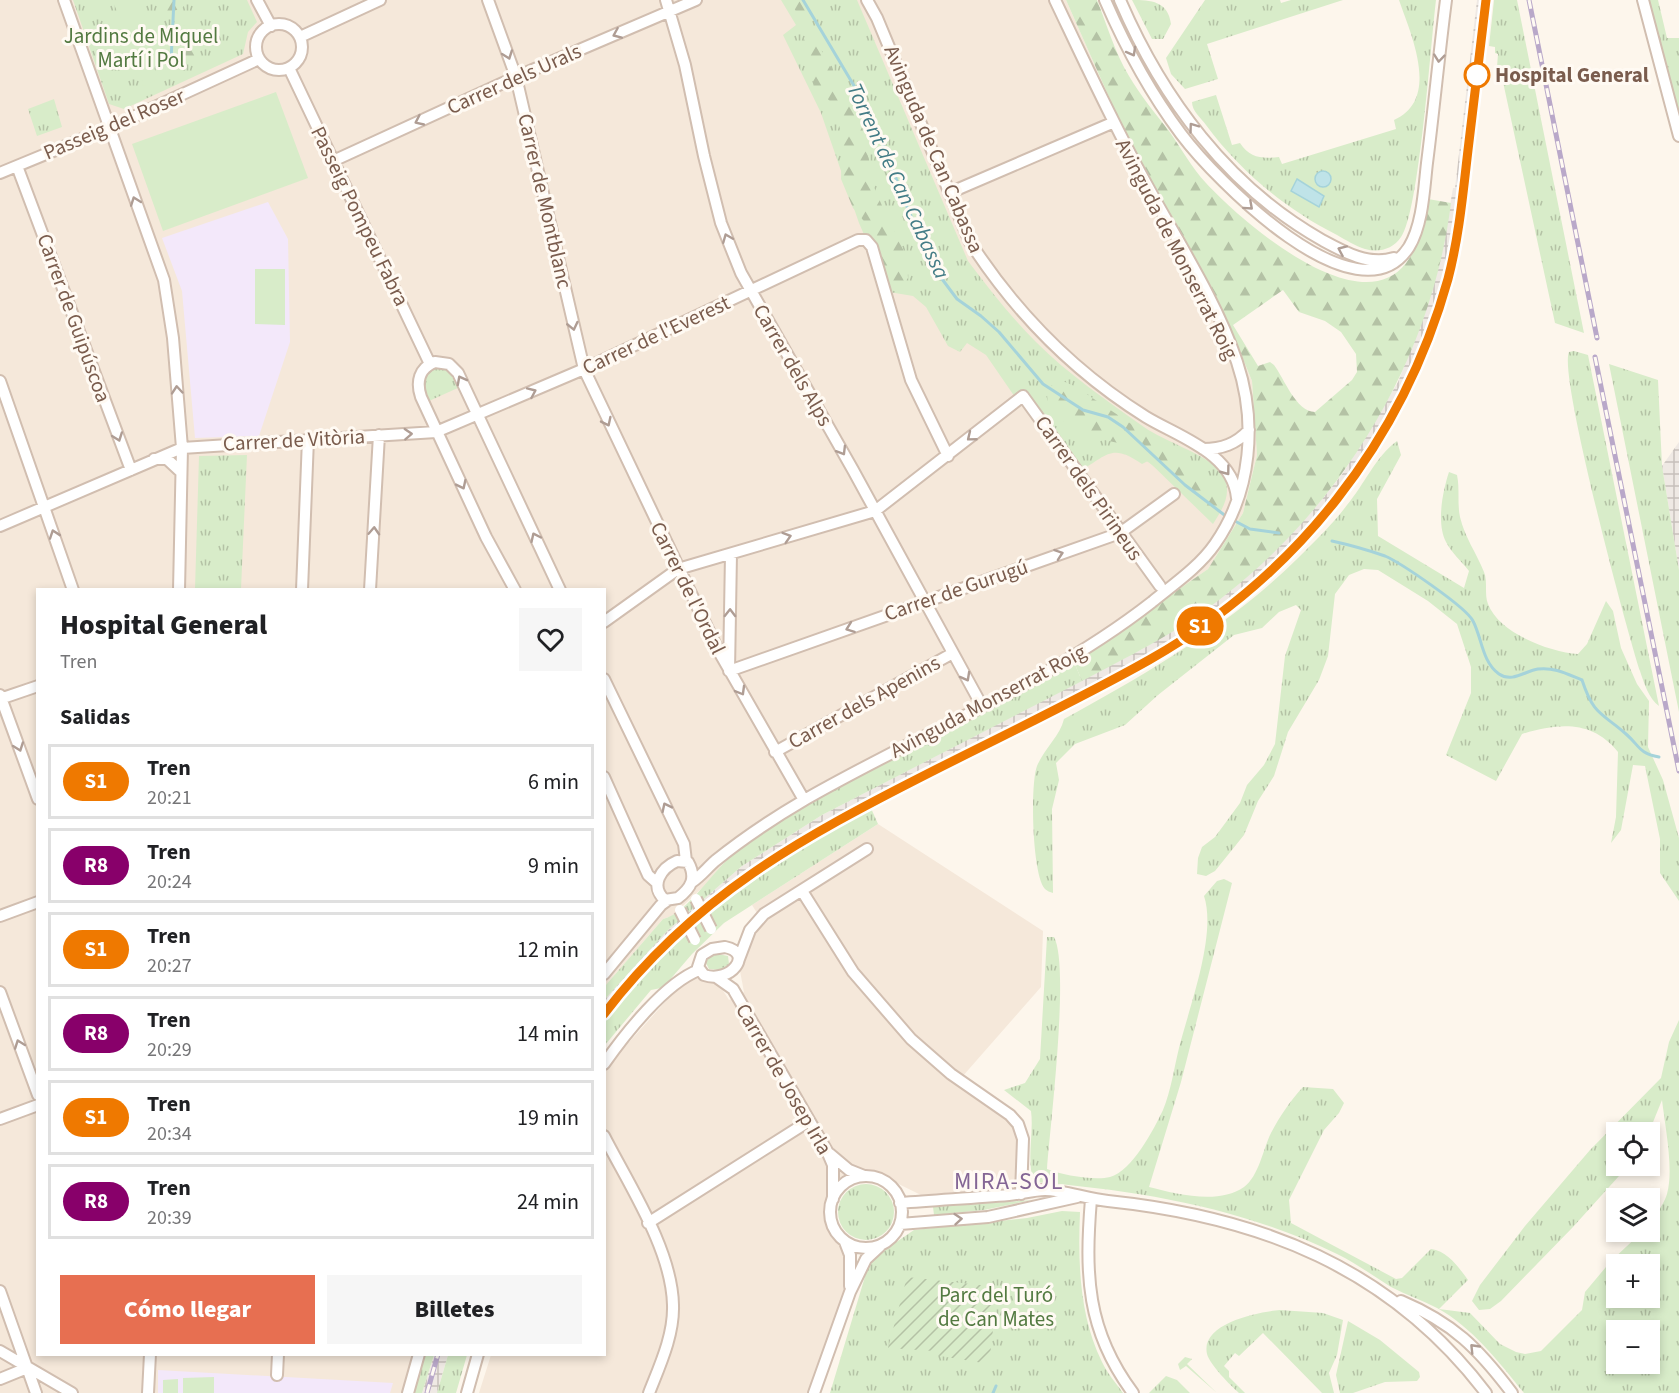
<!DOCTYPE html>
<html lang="es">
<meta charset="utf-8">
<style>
:root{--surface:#fff;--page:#f6f6f6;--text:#202124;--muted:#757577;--line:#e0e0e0;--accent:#e76f51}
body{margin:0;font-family:"Source Sans 3",sans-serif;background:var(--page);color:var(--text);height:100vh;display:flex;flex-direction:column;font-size:22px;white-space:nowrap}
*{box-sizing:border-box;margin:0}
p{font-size:20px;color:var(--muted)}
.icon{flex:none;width:33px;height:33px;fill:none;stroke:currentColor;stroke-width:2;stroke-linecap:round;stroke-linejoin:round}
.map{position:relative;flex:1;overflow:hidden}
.sheet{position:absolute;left:36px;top:588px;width:570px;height:768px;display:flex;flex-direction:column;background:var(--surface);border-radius:0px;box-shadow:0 3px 9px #0003}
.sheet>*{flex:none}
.badge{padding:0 12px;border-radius:20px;font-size:21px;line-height:39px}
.controls{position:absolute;left:1606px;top:1122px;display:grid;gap:12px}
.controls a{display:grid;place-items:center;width:54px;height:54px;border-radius:0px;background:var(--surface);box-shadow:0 3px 9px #0003;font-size:30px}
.map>.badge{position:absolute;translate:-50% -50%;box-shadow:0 0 0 3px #fff}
h2{padding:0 24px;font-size:22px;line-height:54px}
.round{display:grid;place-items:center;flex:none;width:63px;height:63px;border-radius:0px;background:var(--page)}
.summary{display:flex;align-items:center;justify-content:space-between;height:102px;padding:0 24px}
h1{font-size:28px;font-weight:800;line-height:45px}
.primary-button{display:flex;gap:12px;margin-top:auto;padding:12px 24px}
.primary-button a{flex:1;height:69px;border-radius:0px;background:var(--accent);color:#fff;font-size:24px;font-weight:800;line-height:69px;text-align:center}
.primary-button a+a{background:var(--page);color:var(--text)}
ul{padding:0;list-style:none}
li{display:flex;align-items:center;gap:18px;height:75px;margin:0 12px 9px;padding:0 12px;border:3px solid var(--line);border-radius:0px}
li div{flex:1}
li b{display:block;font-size:22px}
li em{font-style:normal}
li .badge{min-width:66px;font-weight:700;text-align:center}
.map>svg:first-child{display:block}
.residential{fill:#f5e8da}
.industrial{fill:url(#industrial-grid)}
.education{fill:#f3e8fa}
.grass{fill:url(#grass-tufts);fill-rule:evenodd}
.forest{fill:url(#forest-firs);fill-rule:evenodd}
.garden{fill:url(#garden-furrows)}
.pitch{fill:#d8ecc9}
.water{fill:#bfe3e8;stroke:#a5d3da;stroke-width:1.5}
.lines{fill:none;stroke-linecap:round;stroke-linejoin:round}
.stream{stroke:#a5d3da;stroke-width:3}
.minor-casing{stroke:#d1beb0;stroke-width:14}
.minor{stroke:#fff;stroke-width:10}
.rail-casing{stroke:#b9a8c9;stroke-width:5}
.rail{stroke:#fffaf3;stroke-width:3;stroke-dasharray:9;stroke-linecap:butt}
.minor-bridge-casing{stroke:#d1beb0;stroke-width:14;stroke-linecap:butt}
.minor-bridge{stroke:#fff;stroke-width:10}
.oneway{stroke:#af9d94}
.line-casing{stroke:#fff;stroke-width:14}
.line{stroke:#ef7900;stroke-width:9}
.stop-dot{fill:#fff;stroke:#ef7900;stroke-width:3}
.labels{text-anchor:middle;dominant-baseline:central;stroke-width:6;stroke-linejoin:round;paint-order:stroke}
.park-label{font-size:21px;fill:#537a41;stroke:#fffaf3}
.stop-label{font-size:21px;font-weight:bold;fill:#7a5c4d;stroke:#fffaf3;text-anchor:start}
.street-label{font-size:21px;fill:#7a5c4d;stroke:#fffaf3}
.water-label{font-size:22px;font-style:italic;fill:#437c86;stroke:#fffaf3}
.quarter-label{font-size:24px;letter-spacing:1.5px;fill:#846695;stroke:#fffaf3}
</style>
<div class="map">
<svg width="1679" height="1393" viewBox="0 0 1679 1393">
<defs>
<pattern id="industrial-grid" width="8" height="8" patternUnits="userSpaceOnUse" patternTransform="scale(1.5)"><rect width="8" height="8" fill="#efe9e4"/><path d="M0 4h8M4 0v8" fill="none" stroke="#c7c0bb"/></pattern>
<pattern id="grass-tufts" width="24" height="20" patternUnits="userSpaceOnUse" patternTransform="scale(1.5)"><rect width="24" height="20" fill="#d8ecc9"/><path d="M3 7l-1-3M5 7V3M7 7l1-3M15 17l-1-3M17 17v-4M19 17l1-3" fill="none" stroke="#b4c2a5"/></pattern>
<pattern id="forest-firs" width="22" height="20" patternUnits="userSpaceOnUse" patternTransform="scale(1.5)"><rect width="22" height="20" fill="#d8ecc9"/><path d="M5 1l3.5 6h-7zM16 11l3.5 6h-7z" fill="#b4c2a5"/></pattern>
<pattern id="garden-furrows" width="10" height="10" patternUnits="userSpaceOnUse" patternTransform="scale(1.5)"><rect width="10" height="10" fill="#d8ecc9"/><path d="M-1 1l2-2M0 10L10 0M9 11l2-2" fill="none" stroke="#b4c2a5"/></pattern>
</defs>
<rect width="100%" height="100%" fill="#fdf6ec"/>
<path class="residential" d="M0,0H1066L1120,122L1230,327L1252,381L1257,455L1243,513L1208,569L1084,657L962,723L860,773L724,863L703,887L672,916L663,919L605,986L604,590H38V1354L424,1355L412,1393H0Z
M878,824L1043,931L1041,987L962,1077L1010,1116L1023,1149L1016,1187L921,1195L870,1170L842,1176L830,1213L833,1227L855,1258V1283L844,1328L818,1393H479L491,1355L604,1354L605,1069L684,981L692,978L711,980L720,986L729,1000L744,992L740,971L744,955L747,944L762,921L752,905Z"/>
<path class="industrial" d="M1477,0H1487L1466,189H1468L1463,225L1442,307L1420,369L1391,423L1358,478L1328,520L1296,554L1234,608L1140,670L876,803L783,859L711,911L664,954L605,1023V999L626,973L668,930L742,866L822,815L1146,647L1314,509L1343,473L1398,382L1427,307L1440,263L1453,188H1455Z
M1679,442V570L1662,466Z
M434,1355H448L437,1393H422Z"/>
<path class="education" d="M268,202L288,239L290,342L259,436L195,438L182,291L162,238Z
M158,1370L393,1383L390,1393H158Z"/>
<path class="grass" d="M73,0H247L257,22L248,32L243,54L124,109L109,104Z
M781,0H857L968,261C989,289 1011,317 1036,342C1068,374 1107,401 1144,427C1164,441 1207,455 1219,470C1235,489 1224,507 1213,524L1148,461L1142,464C1111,442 1107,456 1078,472L1026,399L1017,400L986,355L967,343L960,352L948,346L926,307L913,296L889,292L859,223L821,113L783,35L796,25Z
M1132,0C1151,0 1168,1 1171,24L1163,39H1152Z
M1205,0H1280L1281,3L1291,0H1343L1207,44L1218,79L1185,89L1171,74L1166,58Z
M1399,0H1436C1431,40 1419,214 1401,237C1393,249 1379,253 1365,249C1355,246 1346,240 1337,235C1285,209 1240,171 1206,125C1201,118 1192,111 1192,102L1216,95L1232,145L1240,143C1250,158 1262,159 1279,157L1282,164L1396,129L1394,120C1441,99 1411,35 1399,0Z
M1494,0H1517L1584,333L1555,323L1500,68L1497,67L1498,54L1495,53V47L1489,46Z
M1649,0H1658L1667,38H1679V112Z
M54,99L62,127L37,136L28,109Z
M1574,351L1588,355L1659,706C1649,699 1644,683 1640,671C1627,632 1558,374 1569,352Z
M1609,364L1658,380L1662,466L1679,570V712Z
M437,368L447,369L460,387L429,401C423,387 419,373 437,368Z
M1397,441L1401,455L1377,499L1378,536L1464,588L1469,571C1462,562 1451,552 1446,542C1436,523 1443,490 1449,472L1457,475C1460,489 1457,503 1460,517C1465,538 1476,552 1484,572C1488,582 1484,594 1488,604C1499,633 1549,652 1578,654L1587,644L1606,601L1613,611L1621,648L1637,684L1649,701L1648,747L1663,780L1679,838V901L1660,873V839L1645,766L1633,765L1621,830L1611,843L1616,817L1618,752C1592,720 1559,723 1522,734L1496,781L1446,755L1471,693V667L1457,624L1428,601L1378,570L1364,569L1349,575L1335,594L1328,656L1319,680L1288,732L1274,776L1258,801L1244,835L1215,871L1206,876L1197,874L1198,858L1202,847L1215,837L1240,803L1247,785L1264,765L1275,744L1285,656L1301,610L1296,605L1279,612L1262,628L1234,635L1158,695L1125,725L1075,744L1056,763L1059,780L1052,809L1053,893C1050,892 1047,891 1045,889C1032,875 1030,784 1037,766C1044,749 1060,736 1064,719C1148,673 1229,626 1297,559C1314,542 1333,524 1347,505C1364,485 1376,456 1397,441Z
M247,455L241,589H195L199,456Z
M1074,662L1082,681L822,815L742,866L668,930L605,999V986L663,919C688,913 712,871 733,855C806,800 881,765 962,723C999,704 1037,683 1074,662Z
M870,806L878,824L724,923L692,954L668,982L661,988L651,990L605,1045C605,1039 603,1028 605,1022C612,1006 631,989 643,976C709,905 788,856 870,806Z
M1224,879L1232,883L1181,1082L1149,1187C1176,1194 1219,1205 1244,1187C1259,1176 1263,1149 1271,1133C1280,1116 1290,1101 1303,1087L1333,1089L1344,1103L1339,1113L1324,1130L1289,1200L1291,1223L1396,1279L1402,1278L1431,1249C1448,1251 1459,1268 1468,1280L1439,1309L1470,1313L1500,1344L1516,1352L1525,1354L1541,1351L1582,1310L1585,1292L1611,1261L1642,1232H1650C1650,1218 1663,1208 1667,1194C1674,1170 1665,1126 1662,1100L1649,1132H1617V1166H1628L1573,1227L1501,1301L1490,1309L1479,1310L1472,1301L1480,1285L1525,1226L1590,1150L1661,1078L1669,1042L1679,1020V1393H1524C1499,1362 1472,1327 1437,1308C1422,1300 1406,1295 1391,1287C1373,1276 1356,1263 1337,1254C1243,1208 1138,1190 1034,1182C1026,1160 1034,1134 1031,1111L1004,1090L1025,1083L1040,1059L1047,937H1054C1070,966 1050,1127 1047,1169C1062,1175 1095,1181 1110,1177C1132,1171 1154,1129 1163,1110C1171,1091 1174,1068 1179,1048C1189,1008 1217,935 1204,896L1217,881ZM1617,1264H1650V1298H1617ZM1617,1330H1650V1364H1617Z
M718,954L728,956L729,964L720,970L709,969L706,963L708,958Z
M838 1212a28 28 0 1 1 56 0a28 28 0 1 1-56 0Z
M1032,1200L984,1210L934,1215L933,1207Z
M1062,1211L1080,1212C1078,1262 1079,1315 1102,1362C1107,1373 1116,1383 1123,1393H830L870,1260L914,1230L1027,1218Z
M1280,1310L1323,1313L1343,1320L1337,1355L1329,1373L1334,1393H1322L1263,1333L1239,1356L1235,1353L1224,1366L1229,1371V1377L1245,1393H1239C1230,1385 1210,1365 1207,1354C1200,1323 1259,1312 1280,1310Z
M1348,1321L1380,1340L1419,1372L1420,1377L1417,1381L1385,1382L1353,1393H1340L1336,1375Z
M424,1355H434L422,1393H412Z
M448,1355H467L456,1393H437Z
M1185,1357L1192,1359L1187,1364L1217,1393L1186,1366L1180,1370L1178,1364Z
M1166,1376L1177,1380L1190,1393H1149Z"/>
<path class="forest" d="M163,0H189L182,8L161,16Z
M786,0H813V12L800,15Z
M1066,0H1097C1107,25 1115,53 1129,76C1140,95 1155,113 1169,131C1181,148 1192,168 1206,183C1239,219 1359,325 1406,263C1420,245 1423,221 1428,199L1451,203C1430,372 1327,531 1185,624C1152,645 1116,663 1082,681L1074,662L1208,569L1243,513L1257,455L1252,381L1230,327L1120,122ZM1283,290L1299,312L1325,321L1341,332L1356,354L1357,372L1352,380L1315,412C1296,412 1284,378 1274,365L1270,362L1258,366L1233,325Z
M179,22L191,31L194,41L200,50L193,60H187L179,69L164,62C164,46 158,29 179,22Z
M806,35L814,36L828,63L853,101L862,126L874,187L889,222L899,238L907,260L908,278L902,285L887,281L879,264L883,253L878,238L853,208L841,179L842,135L832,103L816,88L799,48Z
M1054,381H1063L1076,387L1188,462L1213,484L1221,502L1214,515L1208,513L1173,480L1123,444L1090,437L1053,415L1048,406L1047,394Z"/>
<path class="garden" d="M907,1277L998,1287L989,1364L934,1355V1351L888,1348Z"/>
<path class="pitch" d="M112,0H138L148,22L127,33Z
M140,37L159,79L143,86C143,66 133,56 116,48Z
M276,92L308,178L163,231L132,144Z
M255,269H285V325L255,324Z
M214,1377V1393H183V1378Z
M178,1379V1393H163V1380Z"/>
<path class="water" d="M1315 179a8 8 0 1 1 16 0a8 8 0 1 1-16 0Z
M1297,179L1324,196L1319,207L1291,191Z"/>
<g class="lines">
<path class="stream" d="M803,0L872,116L909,212L939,275L957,299L981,316L999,332L1043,384L1083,410L1108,417L1123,427L1185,485L1227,517
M171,61L174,0
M1233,520L1250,529L1279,533
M1332,541C1350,545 1368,550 1385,556C1401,563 1466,607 1473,621C1482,638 1482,662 1499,674C1512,683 1525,671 1538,669C1555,667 1567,674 1582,680C1594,716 1601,712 1626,734C1640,746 1638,753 1659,757
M993,1393L996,1386"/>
<g class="minor-casing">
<path id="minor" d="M64,0L164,280L173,338L182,448L179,590
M257,0L271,26
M488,0L516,77L584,369L718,650L804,800
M666,0L685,65L704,156L721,223L741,273L853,470L982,706
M867,0L877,18L970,242C1016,313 1074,372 1146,417C1179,437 1233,453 1237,498
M1105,0C1125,46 1151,94 1181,134C1214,178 1358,326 1409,247C1423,224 1424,188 1427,163C1434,108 1439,54 1446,0
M1120,0C1162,98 1228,187 1322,240C1344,252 1369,266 1394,258
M1643,0L1679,136
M256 47a23 23 0 1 1 46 0a23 23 0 1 1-46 0Z
M300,37L380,0
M289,68L430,364
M333,161L516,77L696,0
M17,166L131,470
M0,173L109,128L259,59
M949,193L1112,123
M0,381L73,590
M1203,449C1222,449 1236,444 1249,430
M154,459H167L181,472
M0,526L182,448L436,432L584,369L858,240H866L872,247L911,380L948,456
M731,554L729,671L1120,533L1174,494
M302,590L308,439
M370,590L379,435
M515,590L486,537L421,397C416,382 419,368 435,362L449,364L458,373L560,590
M604,622L678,569L875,511L1023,396L1160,586
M604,679L684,844L686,861
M0,695L38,799
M0,699L38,686
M775,752L953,653
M604,777L648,875L657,883
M677,861L688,862C697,878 691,888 678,898L665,900C649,886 661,868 677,861Z
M692,882C701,876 707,868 715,861C741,840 777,816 806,799C921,733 1047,684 1152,602C1174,584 1199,567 1215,544C1252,491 1257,422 1237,362C1217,302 1178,242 1148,187C1114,126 1085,63 1055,0
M802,891L853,972L911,1039L951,1074L1010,1115L1018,1124L1023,1139L1021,1194
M0,916L38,902
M725,947C755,953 730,984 704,975L698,967L702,955L712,949Z
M739,959L750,930L764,914L867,849
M604,974L661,905L668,900
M716,977L733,989L827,1151L833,1165V1199
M0,992L38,1095
M604,1064C625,1034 665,983 699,970
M0,1119L38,1105
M604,1136C629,1185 672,1250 673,1305C674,1335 660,1365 649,1393
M830,1154L849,1170L864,1176
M830 1212a36 36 0 1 1 72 0a36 36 0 1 1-72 0Z
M1091,1199C1085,1274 1086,1330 1133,1393
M900,1203C937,1200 973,1198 1009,1195C1021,1194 1033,1190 1045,1190C1063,1190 1088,1199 1108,1201C1260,1217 1390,1267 1486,1393
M648,1223L809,1121
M900,1224L988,1217L1077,1197
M845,1242L850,1255V1286
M0,1291L36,1393
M1401,1301C1453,1323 1478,1348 1512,1393
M0,1351L72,1393
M277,1375L278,1354
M0,1379L27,1368
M148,1393L150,1354
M408,1393L419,1354
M467,1393L478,1354
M814,1393L850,1292L866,1259L880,1246"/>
</g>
<use href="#minor" class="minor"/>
<g class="rail-casing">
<path id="rail" d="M1529,0L1597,338
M1595,357L1679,771
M706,908C798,829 912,781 1019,727C1063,705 1109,684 1152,659C1295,575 1408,439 1449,276C1471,186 1475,91 1486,0
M604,1014L625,987L684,928
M427,1393L438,1354"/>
</g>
<use href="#rail" class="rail"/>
<g class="minor-bridge-casing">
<path id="minor-bridge" d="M696,899L711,929
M680,910L695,940"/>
</g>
<use href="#minor-bridge" class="minor-bridge"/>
</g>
<defs><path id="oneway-chevron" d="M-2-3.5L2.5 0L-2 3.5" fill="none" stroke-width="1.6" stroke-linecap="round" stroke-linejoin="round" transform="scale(1.5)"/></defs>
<g class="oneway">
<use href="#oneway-chevron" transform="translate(617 34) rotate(157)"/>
<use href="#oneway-chevron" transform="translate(1132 52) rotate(61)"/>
<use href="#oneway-chevron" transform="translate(508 55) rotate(70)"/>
<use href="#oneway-chevron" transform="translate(1439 58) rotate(96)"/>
<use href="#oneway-chevron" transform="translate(419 121) rotate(155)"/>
<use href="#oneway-chevron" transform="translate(1193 127) rotate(-126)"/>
<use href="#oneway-chevron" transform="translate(135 201) rotate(-110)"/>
<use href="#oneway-chevron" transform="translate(1249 206) rotate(42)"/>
<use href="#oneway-chevron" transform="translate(727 238) rotate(-112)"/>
<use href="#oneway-chevron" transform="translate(1342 250) rotate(-156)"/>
<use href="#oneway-chevron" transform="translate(573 326) rotate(77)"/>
<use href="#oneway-chevron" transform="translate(461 380) rotate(-118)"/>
<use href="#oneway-chevron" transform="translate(177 390) rotate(-95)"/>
<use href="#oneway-chevron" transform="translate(532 392) rotate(-24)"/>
<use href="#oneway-chevron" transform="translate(607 422) rotate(64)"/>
<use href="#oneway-chevron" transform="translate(408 434) rotate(-3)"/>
<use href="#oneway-chevron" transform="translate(118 437) rotate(70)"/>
<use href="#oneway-chevron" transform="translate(971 437) rotate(141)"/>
<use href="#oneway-chevron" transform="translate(842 451) rotate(59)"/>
<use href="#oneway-chevron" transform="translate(1226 471) rotate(53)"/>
<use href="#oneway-chevron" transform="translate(462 485) rotate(64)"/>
<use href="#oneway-chevron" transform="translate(374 531) rotate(-87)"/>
<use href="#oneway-chevron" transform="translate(54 534) rotate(-109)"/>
<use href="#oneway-chevron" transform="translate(535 537) rotate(-115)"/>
<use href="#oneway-chevron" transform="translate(787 537) rotate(-17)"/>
<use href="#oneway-chevron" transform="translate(1059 554) rotate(-19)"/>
<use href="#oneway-chevron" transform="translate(730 613) rotate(-89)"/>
<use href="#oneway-chevron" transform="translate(850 628) rotate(160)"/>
<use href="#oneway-chevron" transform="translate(966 677) rotate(61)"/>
<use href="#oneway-chevron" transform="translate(741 691) rotate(60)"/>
<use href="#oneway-chevron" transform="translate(19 747) rotate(70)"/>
<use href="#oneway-chevron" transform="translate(666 807) rotate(-116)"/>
<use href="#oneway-chevron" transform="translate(19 1044) rotate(-110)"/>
<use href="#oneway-chevron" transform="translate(958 1219) rotate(-5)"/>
<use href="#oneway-chevron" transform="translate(1474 1348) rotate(-134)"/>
</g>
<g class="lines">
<g class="line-casing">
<path id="line" d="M604,1014C695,895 801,838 931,772C1004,735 1078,700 1149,660C1296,577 1403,441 1448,279C1459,237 1463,193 1468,150C1474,100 1480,50 1486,0"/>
</g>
<use href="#line" class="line"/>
</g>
<circle class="stop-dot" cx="1477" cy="75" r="12"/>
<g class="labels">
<g class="park-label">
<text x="141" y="36">Jardins de Miquel<tspan x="141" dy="24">Martí i Pol</tspan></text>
<text x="996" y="1295">Parc del Turó<tspan x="996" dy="24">de Can Mates</tspan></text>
</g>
<g class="stop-label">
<text x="1495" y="75">Hospital General</text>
</g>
<g class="street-label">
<text transform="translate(514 79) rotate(-24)">Carrer dels Urals</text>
<text transform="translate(114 124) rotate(-23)">Passeig del Roser</text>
<text transform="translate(934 149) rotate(67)">Avinguda de Can Cabassa</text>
<text transform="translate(545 201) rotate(77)">Carrer de Montblanc</text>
<text transform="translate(360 216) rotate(64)">Passeig Pompeu Fabra</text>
<text transform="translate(1177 249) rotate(63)">Avinguda de Monserrat Roig</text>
<text transform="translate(74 318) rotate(70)">Carrer de Guipúscoa</text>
<text transform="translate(656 335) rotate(-25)">Carrer de l'Everest</text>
<text transform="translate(793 365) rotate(60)">Carrer dels Alps</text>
<text transform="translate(294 440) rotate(-3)">Carrer de Vitòria</text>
<text transform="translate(1089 488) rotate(55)">Carrer dels Pirineus</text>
<text transform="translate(688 588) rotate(64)">Carrer de l'Ordal</text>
<text transform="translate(956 590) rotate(-19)">Carrer de Gurugú</text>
<text transform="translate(988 701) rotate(-28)">Avinguda Monserrat Roig</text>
<text transform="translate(864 702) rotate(-29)">Carrer dels Apenins</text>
<text transform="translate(784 1079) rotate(60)">Carrer de Josep Irla</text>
</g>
<g class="water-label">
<text transform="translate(898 181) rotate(65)">Torrent de Can Cabassa</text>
</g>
<g class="quarter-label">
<text x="1009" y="1181">MIRA-SOL</text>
</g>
</g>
</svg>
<div class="controls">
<a><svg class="icon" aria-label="locate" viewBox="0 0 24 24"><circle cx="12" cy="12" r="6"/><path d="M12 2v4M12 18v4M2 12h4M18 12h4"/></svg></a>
<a><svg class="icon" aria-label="layers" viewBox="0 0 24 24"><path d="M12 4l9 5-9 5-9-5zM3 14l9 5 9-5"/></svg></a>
<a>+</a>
<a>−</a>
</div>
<b class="badge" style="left:1200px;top:626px;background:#ef7900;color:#fff">S1</b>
<section class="sheet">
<div class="summary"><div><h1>Hospital General</h1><p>Tren</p></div><a class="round"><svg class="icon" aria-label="heart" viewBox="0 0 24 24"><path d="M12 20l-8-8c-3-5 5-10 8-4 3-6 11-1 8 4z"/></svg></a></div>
<h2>Salidas</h2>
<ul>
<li><span class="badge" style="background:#ef7900;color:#fff">S1</span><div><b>Tren</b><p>20:21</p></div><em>6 min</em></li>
<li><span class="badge" style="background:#88006a;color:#fff">R8</span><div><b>Tren</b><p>20:24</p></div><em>9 min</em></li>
<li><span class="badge" style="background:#ef7900;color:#fff">S1</span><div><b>Tren</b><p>20:27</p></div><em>12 min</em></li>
<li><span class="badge" style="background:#88006a;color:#fff">R8</span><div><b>Tren</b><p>20:29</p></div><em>14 min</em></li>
<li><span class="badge" style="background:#ef7900;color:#fff">S1</span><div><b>Tren</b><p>20:34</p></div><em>19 min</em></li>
<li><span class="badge" style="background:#88006a;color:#fff">R8</span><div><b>Tren</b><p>20:39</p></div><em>24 min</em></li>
</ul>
<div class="primary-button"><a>Cómo llegar</a><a>Billetes</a></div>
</section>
</div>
